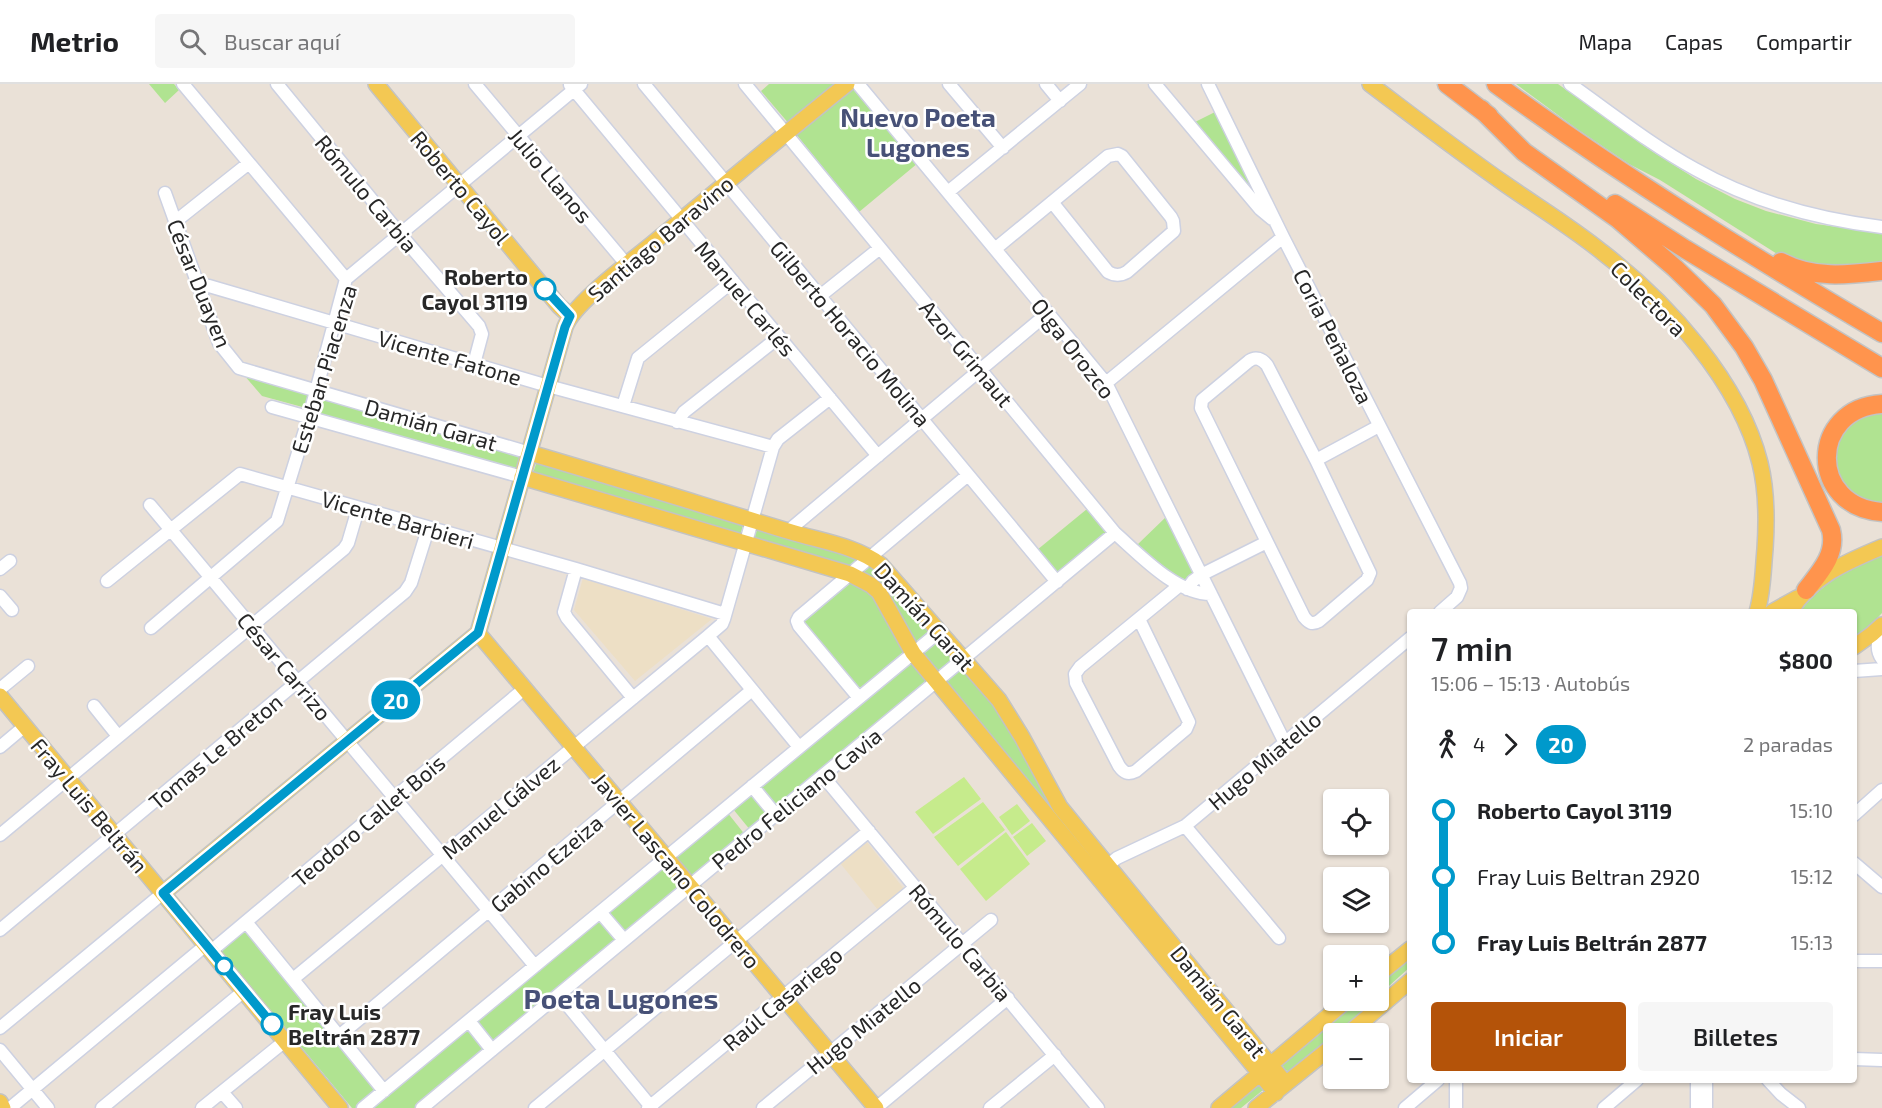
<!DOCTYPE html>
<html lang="es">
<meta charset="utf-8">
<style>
:root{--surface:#fff;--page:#f6f6f6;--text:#202124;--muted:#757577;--line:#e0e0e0;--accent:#b45309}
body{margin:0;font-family:"Exo 2",sans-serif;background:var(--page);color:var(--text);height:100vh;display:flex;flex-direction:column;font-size:22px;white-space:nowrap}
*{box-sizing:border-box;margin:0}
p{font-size:20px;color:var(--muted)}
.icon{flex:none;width:33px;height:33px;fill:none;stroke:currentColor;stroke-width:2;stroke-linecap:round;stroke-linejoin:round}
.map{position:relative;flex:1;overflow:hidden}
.details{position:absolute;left:1407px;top:525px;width:450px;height:474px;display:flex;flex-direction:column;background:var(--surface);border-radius:6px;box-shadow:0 2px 4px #0004}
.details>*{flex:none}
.badge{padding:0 12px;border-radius:20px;font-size:21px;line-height:39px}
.tools{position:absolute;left:1323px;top:705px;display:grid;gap:12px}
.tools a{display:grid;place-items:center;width:66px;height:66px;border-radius:6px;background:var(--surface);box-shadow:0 2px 4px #0004;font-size:30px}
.map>.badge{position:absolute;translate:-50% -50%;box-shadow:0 0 0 3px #fff}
.legs{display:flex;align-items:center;gap:9px;height:66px;padding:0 24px;font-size:20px}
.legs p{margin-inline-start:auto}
.overview{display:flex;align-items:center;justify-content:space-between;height:102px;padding:0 24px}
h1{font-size:33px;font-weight:600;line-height:45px}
.cta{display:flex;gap:12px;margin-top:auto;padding:12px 24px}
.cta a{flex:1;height:69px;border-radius:6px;background:var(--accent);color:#fff;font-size:24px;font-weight:600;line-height:69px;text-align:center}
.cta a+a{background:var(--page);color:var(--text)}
ul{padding:0 24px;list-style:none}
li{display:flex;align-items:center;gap:21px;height:66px;font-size:22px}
li i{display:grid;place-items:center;width:9px;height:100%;margin:0 8px;background:currentColor}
li i::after{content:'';width:15px;height:15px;margin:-8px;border:4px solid;border-radius:50%;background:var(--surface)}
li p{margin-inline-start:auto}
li:first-child i{background:linear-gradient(#0000 50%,currentColor 0)}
li:last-child i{background:linear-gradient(currentColor 50%,#0000 0)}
header{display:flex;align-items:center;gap:36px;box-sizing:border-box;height:84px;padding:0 30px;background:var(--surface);border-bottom:2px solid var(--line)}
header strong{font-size:28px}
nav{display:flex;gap:33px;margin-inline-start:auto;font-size:21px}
.search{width:420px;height:54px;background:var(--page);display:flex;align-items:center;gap:15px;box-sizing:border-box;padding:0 21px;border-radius:6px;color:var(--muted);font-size:22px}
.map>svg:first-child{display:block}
.education{fill:#eddfc5}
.green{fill:#b0e391}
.pitch{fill:#c6eb8c}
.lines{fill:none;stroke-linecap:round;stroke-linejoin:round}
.minor-casing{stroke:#cdd1e1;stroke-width:15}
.major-casing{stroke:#c3c3c3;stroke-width:18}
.highway-casing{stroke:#c3c3c3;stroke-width:21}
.minor{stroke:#fff;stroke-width:12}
.major{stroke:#f3c853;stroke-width:15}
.highway{stroke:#ff944d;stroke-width:18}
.line-1-casing{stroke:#fff;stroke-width:14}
.line-1{stroke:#0099cb;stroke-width:9}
.stop-1-dot{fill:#fff;stroke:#0099cb;stroke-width:3}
.labels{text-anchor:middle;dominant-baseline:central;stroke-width:5;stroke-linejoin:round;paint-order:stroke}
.street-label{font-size:22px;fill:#272727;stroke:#fff}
.stop-label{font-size:22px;font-weight:bold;fill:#272727;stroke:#fff;text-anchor:end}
.quarter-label{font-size:26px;font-weight:bold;fill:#475177;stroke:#fff}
.district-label{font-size:28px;font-weight:bold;fill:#475177;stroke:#fff}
</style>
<header>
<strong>Metrio</strong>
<div class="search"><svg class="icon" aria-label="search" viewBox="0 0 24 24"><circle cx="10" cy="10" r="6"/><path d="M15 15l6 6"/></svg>Buscar aquí</div>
<nav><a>Mapa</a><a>Capas</a><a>Compartir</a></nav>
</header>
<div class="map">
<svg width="1882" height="1024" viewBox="0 0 1882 1024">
<rect width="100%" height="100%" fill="#eae1d7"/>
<path class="education" d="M583,494L712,535L635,597L574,526Z
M867,758L904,805L878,826L840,779Z"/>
<path class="green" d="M149,0H174L179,6L165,19Z
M769,0H840L790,41L761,7Z
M1516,0H1558L1647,64L1696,95L1735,115L1766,127L1816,140L1882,149V183L1841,187L1785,175L1660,96L1629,80L1577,45Z
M855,2L918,79L859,128L796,50Z
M1219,26L1270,129L1191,40Z
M243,290L309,308L306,324L262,312Z
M321,312L522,373L517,388L316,328Z
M1882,325V421L1871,420L1843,403L1833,374L1843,344L1873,326Z
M537,377L744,438L740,453L532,392Z
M1087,425L1106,447L1105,452L1061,489H1056L1037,466Z
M1167,432L1193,484L1192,491L1186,496L1177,493L1137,461Z
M757,441L847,468L861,477L851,483L752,457Z
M1882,470V529L1867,545L1854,554V528H1800C1821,499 1850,485 1882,470Z
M870,479L932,548L913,562L861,487Z
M851,498L873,508L903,568L860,607L804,538Z
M937,555L956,577L935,591L922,568Z
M911,576L929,598L751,747L733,725Z
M965,583L995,616L1042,698L1261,976L944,603C947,592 955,585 965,583Z
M727,728L746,752L693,796L672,773Z
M663,780L684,804L624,852L605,828Z
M601,832L620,855L494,960L475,936Z
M245,843L380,1006L358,1024H352L220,865Z
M1410,872V883L1379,911V898Z
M1357,917H1373C1365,926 1347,949 1334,950L1333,954L1291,988L1285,986L1282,980L1285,976Z
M468,942L488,965L417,1024H368Z
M1261,996L1265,1004L1263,1006L1241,1024H1229Z"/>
<path class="pitch" d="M964,693L981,715L933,750L915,728Z
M983,718L1005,746L958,782L934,753Z
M1017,720L1030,737L1012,751L999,733Z
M1032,739L1046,757L1027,772L1013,753Z
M1006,748L1030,780L986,817L960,785Z"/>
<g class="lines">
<g class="minor-casing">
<path id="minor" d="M183,0L346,195
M277,0L400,150L479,242L482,250L474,280
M475,0L627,181
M644,0L1057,498
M745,0L1115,449C1140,471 1176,510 1211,510
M858,0L1106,299L1285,659
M949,0L1003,64
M1046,0L1060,17
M1155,0L1260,125L1272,135
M1208,0L1283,153L1460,499L1461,504L1457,513L1440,528
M1570,0C1611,29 1651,61 1695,85C1753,118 1817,135 1882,143
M570,1L878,372
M948,108L1080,0
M165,109L219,259L239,284L530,369
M176,137L249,79
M995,165L1108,72L1118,70L1122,72L1171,133L1173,137L1174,147L1127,188C1120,192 1115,192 1108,188L1052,118
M198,201L209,202L548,302L773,363
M820,212L880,164
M1106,299L1283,153
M623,322L638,274L733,197
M272,323L522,393
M677,338L684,328L779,253
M1316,376L1267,281C1262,275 1256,272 1249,277L1202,316L1201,324L1304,533C1309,539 1312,541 1319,537L1367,496L1370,489L1316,376L1379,342
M150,421L535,882
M788,447L1048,229
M0,485L10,477
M576,485L564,528L567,534L633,614
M107,497L240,390L576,485L725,530
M1187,505L1193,497L1201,491L1267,458
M0,512L12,526
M1139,535L1189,638L1186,645L1136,687C1128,691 1124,689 1119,682L1076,599L1075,590L1080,583L1180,501
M151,544L277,437L309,333L346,195L581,0
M1882,545C1878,556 1875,565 1882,575
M1854,587L1882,585
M0,605L28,582
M859,614L799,542L797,537L799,533L968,391
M94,622L118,652
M0,663L25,642
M799,663L708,552L722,540L724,535L773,363L778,355L830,314
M823,692L1098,1024
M752,702L776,731
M1854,731L1882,706
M1185,742L1279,854
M0,751L344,465L348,459L358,425
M1854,779L1882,803
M1108,781L1117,774L1185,742L1410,554
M600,828L624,856
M246,838L384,1007
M0,846L405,508L411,499L428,445
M211,867L524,605
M1854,877H1882
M293,895L708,552
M559,911L652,1024
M469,937L492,966
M0,944L163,809
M339,952L752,606
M0,966L48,1024
M1854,975L1882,976
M1768,996L1781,1010L1799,1024
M222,1008L236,1024
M10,1024L206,861
M102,1024L244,907
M202,1024L285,957
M363,1024L940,547
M422,1024L1115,449
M535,1024L869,747
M648,1024L916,803
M763,1024L991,836
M876,1024L1008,914
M990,1024L1055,971
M1405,1024L1438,996
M1456,1024V996
M1604,1024L1637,996
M1697,1024V996
M1706,1024V996"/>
</g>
<g class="major-casing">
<path id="major" d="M376,0L559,222L570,232
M1370,0C1415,34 1459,68 1505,100C1538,123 1571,143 1602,168C1667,218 1740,298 1760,379C1767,407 1767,436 1765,465C1763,486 1763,508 1757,528
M530,369C616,394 702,421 788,447C819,457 855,461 881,481L999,616L1022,653L1060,723L1286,1000
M522,393L850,490L871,501L879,508L913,569L1276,1009
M1772,528L1797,514
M1790,528C1810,493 1846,478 1882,463
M478,549L876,1024
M1854,563L1872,550L1882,541
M0,612L340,1024
M163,809L478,549L565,243C574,218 636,174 658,155C721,104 783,51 847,0
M1378,891L1410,865
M1348,950L1410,897
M0,1018L3,1024
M1219,1024L1347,916
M1256,1024L1334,961"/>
</g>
<g class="highway-casing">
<path id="highway" d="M1447,0L1489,32
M1496,0C1620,91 1750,171 1882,249
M1481,25L1524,68L1618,135L1675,184L1713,221L1744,263L1763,296L1831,446C1837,470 1820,488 1806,506
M1615,120L1685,165L1882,284
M1781,178C1813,195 1847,191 1882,187
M1882,320C1809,324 1808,423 1882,428"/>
</g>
<use href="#minor" class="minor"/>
<use href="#major" class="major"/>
<use href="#highway" class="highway"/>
</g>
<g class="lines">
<g class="line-1-casing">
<path id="line-1" d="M272,940L163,809L478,549L565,243L570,232L545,205"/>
</g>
<use href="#line-1" class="line-1"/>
</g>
<g class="stop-1-dot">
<circle cx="545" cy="205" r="10"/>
<circle cx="224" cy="882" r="8"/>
<circle cx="272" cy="940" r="10"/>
</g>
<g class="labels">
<g class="street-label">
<text transform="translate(551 91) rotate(50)">Julio Llanos</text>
<text transform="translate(461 103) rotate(50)">Roberto Cayol</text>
<text transform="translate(367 109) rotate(50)">Rómulo Carbia</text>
<text transform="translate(660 154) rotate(-40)">Santiago Baravino</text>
<text transform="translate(200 199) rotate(68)">César Duayen</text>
<text transform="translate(746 214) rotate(50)">Manuel Carlés</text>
<text transform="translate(1649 214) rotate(45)">Colectora</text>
<text transform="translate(851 249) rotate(50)">Gilberto Horacio Molina</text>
<text transform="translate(1334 252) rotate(63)">Coria Peñaloza</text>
<text transform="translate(1074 264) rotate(52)">Olga Orozco</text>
<text transform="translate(967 269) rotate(50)">Azor Grimaut</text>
<text transform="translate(450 273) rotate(16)">Vicente Fatone</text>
<text transform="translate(323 285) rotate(-73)">Esteban Piacenza</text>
<text transform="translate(431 340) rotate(16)">Damián Garat</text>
<text transform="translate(398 435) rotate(16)">Vicente Barbieri</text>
<text transform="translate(925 532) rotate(48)">Damián Garat</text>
<text transform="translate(285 582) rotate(50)">César Carrizo</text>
<text transform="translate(215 667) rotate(-40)">Tomas Le Breton</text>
<text transform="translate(1264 676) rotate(-40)">Hugo Miatello</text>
<text transform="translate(796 714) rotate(-39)">Pedro Feliciano Cavia</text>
<text transform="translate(90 721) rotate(50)">Fray Luis Beltrán</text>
<text transform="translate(500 723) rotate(-40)">Manuel Gálvez</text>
<text transform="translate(368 736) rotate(-40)">Teodoro Callet Bois</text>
<text transform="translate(546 779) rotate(-40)">Gabino Ezeiza</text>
<text transform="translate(677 786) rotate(50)">Javier Lascano Colodrero</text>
<text transform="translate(961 858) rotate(50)">Rómulo Carbia</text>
<text transform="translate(782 914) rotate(-40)">Raúl Casariego</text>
<text transform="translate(1219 917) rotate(51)">Damián Garat</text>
<text transform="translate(863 941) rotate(-39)">Hugo Miatello</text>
</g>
<g class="stop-label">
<text x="528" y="192">Roberto<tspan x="528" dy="25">Cayol 3119</tspan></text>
<text x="288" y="927" text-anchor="start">Fray Luis<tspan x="288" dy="25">Beltrán 2877</tspan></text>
</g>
<g class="quarter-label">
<text x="918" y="32">Nuevo Poeta<tspan x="918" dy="30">Lugones</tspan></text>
</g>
<g class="district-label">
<text x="621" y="914">Poeta Lugones</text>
</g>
</g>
</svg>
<div class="tools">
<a><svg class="icon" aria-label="locate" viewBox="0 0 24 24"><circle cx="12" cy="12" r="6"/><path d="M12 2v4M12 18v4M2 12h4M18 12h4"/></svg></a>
<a><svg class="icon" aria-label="layers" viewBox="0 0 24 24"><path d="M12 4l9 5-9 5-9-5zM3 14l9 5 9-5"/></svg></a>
<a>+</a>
<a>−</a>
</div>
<b class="badge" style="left:396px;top:616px;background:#0099cb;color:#fff">20</b>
<section class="details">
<div class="overview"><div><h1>7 min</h1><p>15:06 – 15:13 · Autobús</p></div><b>$800</b></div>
<div class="legs"><svg class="icon" aria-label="walk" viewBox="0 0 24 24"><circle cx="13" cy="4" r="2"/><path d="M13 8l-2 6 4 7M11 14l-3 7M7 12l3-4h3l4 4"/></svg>4<svg class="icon" aria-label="forward" viewBox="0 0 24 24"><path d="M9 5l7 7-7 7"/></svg><b class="badge" style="background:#0099cb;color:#fff">20</b><p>2 paradas</p></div>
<ul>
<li><i style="color:#0099cb"></i><b>Roberto Cayol 3119</b><p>15:10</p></li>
<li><i style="color:#0099cb"></i><span>Fray Luis Beltran 2920</span><p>15:12</p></li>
<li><i style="color:#0099cb"></i><b>Fray Luis Beltrán 2877</b><p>15:13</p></li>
</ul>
<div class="cta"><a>Iniciar</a><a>Billetes</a></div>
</section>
</div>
